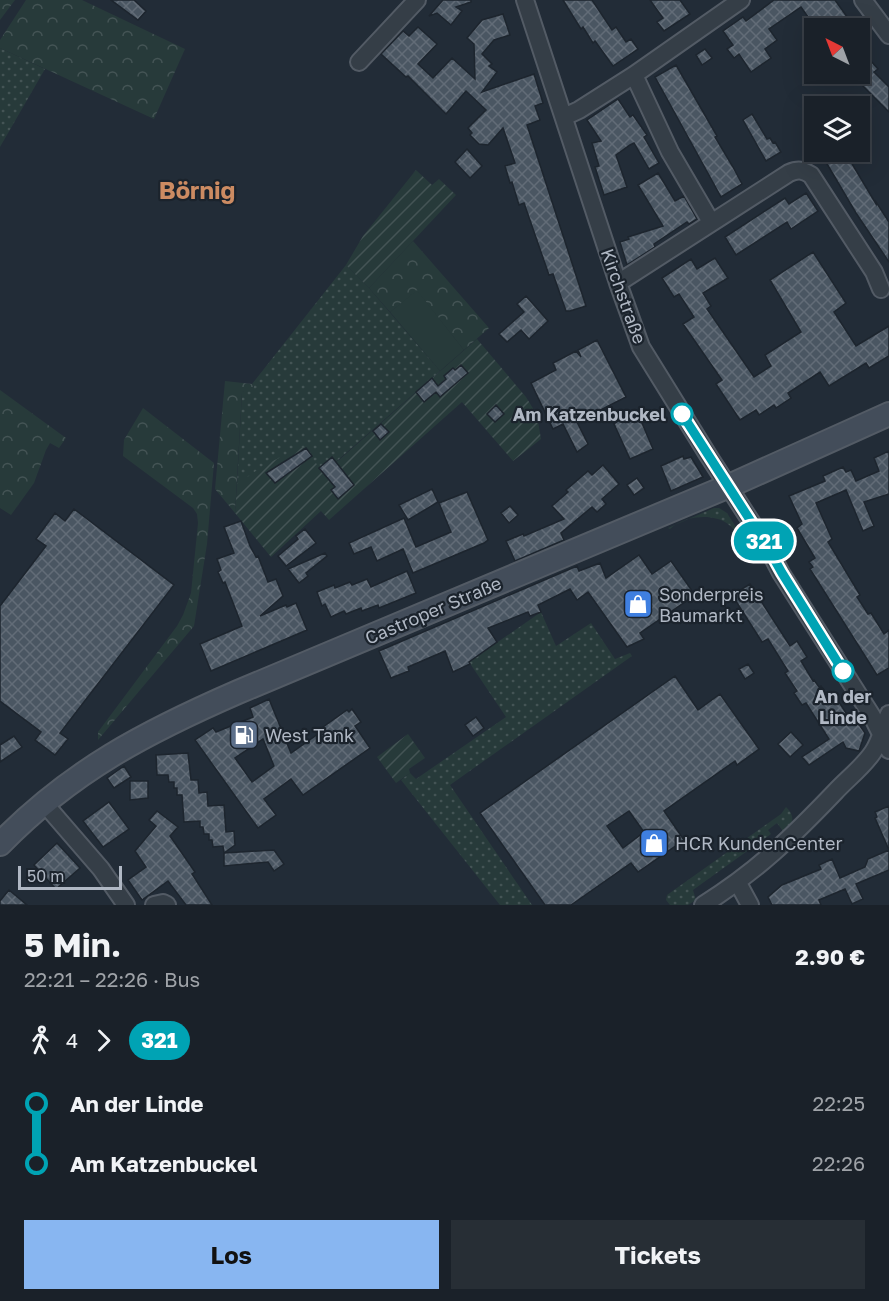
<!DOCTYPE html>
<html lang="de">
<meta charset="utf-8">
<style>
:root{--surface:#1a2129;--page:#272e35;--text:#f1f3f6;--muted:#9fa3a8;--line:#383e46;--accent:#88b6f1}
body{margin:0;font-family:"Golos Text",sans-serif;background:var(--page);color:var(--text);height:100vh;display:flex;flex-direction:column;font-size:22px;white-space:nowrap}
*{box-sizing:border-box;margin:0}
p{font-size:20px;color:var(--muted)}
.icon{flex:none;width:33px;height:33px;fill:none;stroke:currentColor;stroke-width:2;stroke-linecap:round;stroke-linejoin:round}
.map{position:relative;height:905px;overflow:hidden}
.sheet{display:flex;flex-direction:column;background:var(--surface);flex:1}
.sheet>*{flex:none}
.badge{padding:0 12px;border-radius:20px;font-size:21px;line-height:39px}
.needle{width:39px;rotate:318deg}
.buttons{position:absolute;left:804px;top:18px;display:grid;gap:12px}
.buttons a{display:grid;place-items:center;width:66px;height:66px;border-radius:0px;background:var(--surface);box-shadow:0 6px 24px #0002,0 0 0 2px var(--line);font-size:30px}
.scale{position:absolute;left:18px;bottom:15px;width:104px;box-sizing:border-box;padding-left:6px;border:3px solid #b0b8c4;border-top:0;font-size:16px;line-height:21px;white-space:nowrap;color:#b0b8c4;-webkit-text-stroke:4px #1b232c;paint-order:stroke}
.map>.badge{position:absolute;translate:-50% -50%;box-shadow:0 0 0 3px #fff}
.legs{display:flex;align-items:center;gap:9px;height:66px;padding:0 24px;font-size:20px}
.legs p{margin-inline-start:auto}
.overview{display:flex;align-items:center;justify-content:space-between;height:102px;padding:0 24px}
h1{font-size:33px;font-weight:700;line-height:45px}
.action{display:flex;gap:12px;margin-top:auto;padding:12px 24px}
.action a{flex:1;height:69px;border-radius:0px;background:var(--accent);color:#111;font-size:24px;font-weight:700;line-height:69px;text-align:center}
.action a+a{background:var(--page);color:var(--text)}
ul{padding:0 24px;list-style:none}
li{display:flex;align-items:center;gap:21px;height:60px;font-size:22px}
li i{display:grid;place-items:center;width:9px;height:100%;margin:0 8px;background:currentColor}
li i::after{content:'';width:15px;height:15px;margin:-8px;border:4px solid;border-radius:50%;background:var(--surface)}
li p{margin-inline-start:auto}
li:first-child i{background:linear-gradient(#0000 50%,currentColor 0)}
li:last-child i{background:linear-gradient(currentColor 50%,#0000 0)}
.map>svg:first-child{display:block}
.grass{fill:url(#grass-dots)}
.forest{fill:url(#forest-crowns)}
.garden{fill:url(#garden-furrows)}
.pitch{fill:#273a3a}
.building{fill:url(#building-cross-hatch);stroke:#1d252e;stroke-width:1.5;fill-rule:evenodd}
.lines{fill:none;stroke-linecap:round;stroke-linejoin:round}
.minor-casing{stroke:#535b65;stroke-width:20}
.secondary-casing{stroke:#535b65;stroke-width:26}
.minor{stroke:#353e47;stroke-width:16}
.secondary{stroke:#434d5a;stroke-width:22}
.line-1-casing{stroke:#fff;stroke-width:14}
.line-1{stroke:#00a3b4;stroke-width:9}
.stop-1-dot{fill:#fff;stroke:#00a3b4;stroke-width:3}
.labels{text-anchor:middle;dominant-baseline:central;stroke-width:4.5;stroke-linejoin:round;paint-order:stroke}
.street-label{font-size:18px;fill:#b0b8c4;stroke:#1b232c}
.stop-label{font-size:18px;font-weight:bold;fill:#b0b8c4;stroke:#1b232c;text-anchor:end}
.poi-label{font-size:18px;fill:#b0b8c4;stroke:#1b232c;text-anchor:start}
.district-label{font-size:24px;font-weight:bold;fill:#cc8b62;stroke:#1b232c}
</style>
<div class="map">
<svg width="889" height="905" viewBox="0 0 889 905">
<defs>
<pattern id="grass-dots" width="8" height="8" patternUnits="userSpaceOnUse" patternTransform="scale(1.5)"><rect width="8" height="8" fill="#273a3a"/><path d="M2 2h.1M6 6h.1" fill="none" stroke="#445455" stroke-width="1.8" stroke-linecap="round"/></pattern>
<pattern id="forest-crowns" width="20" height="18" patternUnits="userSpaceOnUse" patternTransform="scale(1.5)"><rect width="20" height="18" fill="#273a3a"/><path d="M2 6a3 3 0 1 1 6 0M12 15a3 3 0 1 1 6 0" fill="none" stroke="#445455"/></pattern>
<pattern id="garden-furrows" width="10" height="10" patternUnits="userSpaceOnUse" patternTransform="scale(1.5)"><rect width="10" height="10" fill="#273a3a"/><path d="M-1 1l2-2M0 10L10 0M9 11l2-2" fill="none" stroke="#445455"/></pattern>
<pattern id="building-cross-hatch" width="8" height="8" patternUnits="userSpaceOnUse" patternTransform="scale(1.5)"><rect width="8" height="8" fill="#4a5662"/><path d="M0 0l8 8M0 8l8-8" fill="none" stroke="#626c77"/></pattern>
</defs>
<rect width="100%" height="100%" fill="#222c37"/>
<path class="grass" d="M0,48L45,69L0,147Z
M346,265L369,288L440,371L323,473L237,484L242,392L254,387L252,384Z
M714,508H719L727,513L752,552L741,559L740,557L748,551C742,543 737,531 728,524C711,512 683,517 670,529L668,528Z
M541,612L556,646L591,623L615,659L630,653L632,656L450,785L532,905H500L401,780L410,773L416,779L506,717L469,662Z
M786,807C796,816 793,825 785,834L777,823L768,830L771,834L693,890L696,900L688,905H670L666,900L667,895L781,814Z"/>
<path class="forest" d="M0,0H15L0,20Z
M26,0H82L185,49L154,119L0,48V40Z
M413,241L489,328L464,350L417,291L390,312L369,288Z
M225,381L252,384L254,387L251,390L242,392L235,513L215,489Z
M0,390L66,438L59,448L50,443L46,450L34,483L11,515L0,508Z
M143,408L214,463L207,544L194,626L98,740V732L177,626L183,615L191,593L198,523L197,514L193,508L123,456L124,440Z"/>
<path class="garden" d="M416,170L432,185L439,179L456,195L369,288L346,265L363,236Z
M477,339L526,397L537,415L541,439L513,461L462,402L329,520L321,511L271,557L235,513L237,484L266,464L303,447L324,473Z
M408,734L425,758L409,769L410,773L396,783L377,757Z"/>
<path class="pitch" d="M417,290L464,350L440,371L390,312Z"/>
<path class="building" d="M111,0H134L146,11L138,20Z
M443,0H471V2L456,7L462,11L451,25L437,13L429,16Z
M563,0H592L612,30L616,27L626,42L631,39L638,49L613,66L595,41L593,43L583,27L581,29Z
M650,0H680L690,14L664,31L657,22L663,18Z
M774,0H835L855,28H816L801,7L769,29L777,40L765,49L771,58L751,72L739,54L734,58L727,49L733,45L723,31L743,17L746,21Z
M503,14L510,35L494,40L482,54L492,64L489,66L497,72L482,92L534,74L543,103L535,106L540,120L527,125L586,306L570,311H566L553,274L549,275L524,203L519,205L512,182L510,183L505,166L515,163L503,128L488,145L479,144L470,135L472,133L468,128L486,110L466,91L446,114L408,76L406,77L381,54L403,31L409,36L418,27L437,44L418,64L433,78L452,58L475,79L474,44L467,38L482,20Z
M705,49L712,58L702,65L696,55Z
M860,49L878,69L874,72L889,87V112L863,86L866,83L860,77Z
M676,65L717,136L715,137L733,167L742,184L721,197L655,77Z
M618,99L630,117L633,115L647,135L644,137L659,163L649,169L634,143L630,145L616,155L627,187L604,195L595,167L599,166L592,143L601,141L587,120Z
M752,114L767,139L770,138L773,143L775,142L781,152L766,161L743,120Z
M467,149L482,166L470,178L455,162Z
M820,152H845L876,204V202L889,222V262L856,213Z
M658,173L675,201L684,196L697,219L689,224L687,222L654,244L655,247L627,265L620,242L629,239L628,237L663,226L638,185Z
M806,193L818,211L791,229L787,222L736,255L725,237L785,198L789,204Z
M813,252L846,303L834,312L856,346L889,326V356L869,368L866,363L829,386L820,372L788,393L791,398L776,408L774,405L759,415L756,410L740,420L716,384L722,380L683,324L694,317L679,294L674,297L662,278L691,259L697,269L715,258L728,278L703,293L711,306L707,309L754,377L771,366L765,355L801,332L770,280Z
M526,296L548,321L529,339L521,330L507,342L499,334L524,312L517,304Z
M597,340L626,397L577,422L588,444L577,452L563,424L553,429L531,383L556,370L553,363L576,351L581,357L578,350Z
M461,365L468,373L440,397L436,392L424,402L416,392L432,378L438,386L446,379L444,376L453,368L455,370Z
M496,405L504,414L495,422L487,414Z
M633,410L637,417L639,416L653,449L630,459L614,424Z
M381,424L389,432L380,440L373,431Z
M306,448L312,456L275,483L266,473Z
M889,451V494L864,502L874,526L863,531L846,490L816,503L832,539L828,542L860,595L857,597L868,614L871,613L884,634L889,630V668L877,675L810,569L813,567L809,562L815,558L797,528L802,524L789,496L825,481L823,476L843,467L846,472L851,470L856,481L879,471L874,458Z
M683,456L684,459L691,457L703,477L671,491L661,466Z
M332,457L354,485L338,499L331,490L335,487L319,468Z
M603,465L619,484L602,499L606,504L597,512L592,507L561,533L564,540L515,561L506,541L523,534L524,536L564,519L552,506L568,492L566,490L588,471L592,475Z
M637,478L644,488L634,495L627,485Z
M432,489L438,502L408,520L399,505Z
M467,492L488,540L484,543L413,573L403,549L377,561L371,547L354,554L349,543L404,518L416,547L451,532L439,503Z
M510,506L518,515L509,523L501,513Z
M74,509L174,585L60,733L68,739L55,755L35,740L41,732L0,701V606L46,546L36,539L55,513L65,521Z
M241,521L250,546L256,557L258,556L268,582L276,579L283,596L260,616L286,605L287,607L296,603L307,630L211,671L200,644L242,626L225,582L223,583L218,572L221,570L217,559L234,553L224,527Z
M305,529L316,543L286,566L278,556L298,539L296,536Z
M325,553L327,556L306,573L308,576L299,583L288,569Z
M639,555L652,574L671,561L695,595L640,633L644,639L627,647L588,592L577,600L570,589L538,605L541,612L530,616L528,612L488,628L497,642L469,662L470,664L453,672L445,651L408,667L409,671L391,678L379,651L577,566L579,571L600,563L606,578Z
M407,571L416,593L379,608L378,605L362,611L361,608L346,614L344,611L331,617L325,604L322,606L317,592L334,585L335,588L350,582L352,585L367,579L371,587Z
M750,584L790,646L797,641L807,657L801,661L813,681L814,680L819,687L821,686L828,697L833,693L848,716L852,714L865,733L859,751L846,748L843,742L809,765L802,757L829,739L806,703L802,705L794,693L797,691L785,673L788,671L768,639L762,642L732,595Z
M748,664L754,673L745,679L739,669Z
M675,676L698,710L720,694L759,749L737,765L735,761L664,811L684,840L638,872L631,863L571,905H545L480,813ZM629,811L644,832L623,848L607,826Z
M269,699L291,753L318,734L316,732L347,710L349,712L352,709L361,722L355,726L370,748L303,795L291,779L264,799L276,815L258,828L195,740L213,728L216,732L253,717L250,708ZM263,739L274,766L252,782L235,758Z
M476,717L484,728L473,736L465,725Z
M791,732L803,745L790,757L778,744Z
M14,736L22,747L0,762V745Z
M188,753L191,780H198L199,793L207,792L208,806L224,805L226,832L234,831L235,845L224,853L223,846L213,847L212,840H209V834H204L203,827H200V821L184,822L182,795H177V788H174V782H169L168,775H157L156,755Z
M124,766L131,777L114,788L107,778Z
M130,781H148V798L130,800Z
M109,802L129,829L103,847L83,821Z
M889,806V870L856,884L863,899L852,904L845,889L819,900L821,905H772L768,897L782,885L821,869L819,865L832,859L840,878L865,867L868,859L889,850L875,818L877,817L875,812Z
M157,811L178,827L170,836L195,872L192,874L212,905H186L168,881L142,900L128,880L146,867L135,851L156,826L149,820Z
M57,843L80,868L56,889L34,865Z
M274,850L284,864L274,871L268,862L224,866V853Z
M9,890L27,905H0V901Z"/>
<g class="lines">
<g class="minor-casing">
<path id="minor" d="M525,0L618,283L641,347L708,455L768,548L781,573L872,716L889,750
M863,0L889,35
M359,62L417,0
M634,75L670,152L711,222
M564,117L579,110L634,75L741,0
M618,283L789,173C798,169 803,170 811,175L874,272L881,289
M44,803L101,869L126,905
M738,883L750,905
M154,905L163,903L167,905
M703,905C756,872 792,837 835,792C847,779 863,767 873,752C881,740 883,727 889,714"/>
</g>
<g class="secondary-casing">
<path id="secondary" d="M0,844C71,771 146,732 238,692L729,486L889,414"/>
</g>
<use href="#minor" class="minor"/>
<use href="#secondary" class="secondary"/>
</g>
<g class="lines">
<g class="line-1-casing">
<path id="line-1" d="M682,414L768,548L782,573L843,671"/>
</g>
<use href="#line-1" class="line-1"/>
</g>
<defs>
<g id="shop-square" transform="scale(1.5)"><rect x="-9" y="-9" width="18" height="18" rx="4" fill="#3f7fe0" stroke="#1b232c"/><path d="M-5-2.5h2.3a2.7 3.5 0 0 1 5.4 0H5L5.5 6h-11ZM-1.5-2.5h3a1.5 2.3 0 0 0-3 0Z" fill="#fff"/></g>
<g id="fuel-square" transform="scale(1.5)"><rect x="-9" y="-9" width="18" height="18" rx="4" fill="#5c6f8a" stroke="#1b232c"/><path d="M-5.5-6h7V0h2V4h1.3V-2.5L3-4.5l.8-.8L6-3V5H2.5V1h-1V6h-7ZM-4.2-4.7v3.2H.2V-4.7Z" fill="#fff"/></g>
</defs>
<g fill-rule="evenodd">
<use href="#shop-square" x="638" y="604"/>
<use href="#fuel-square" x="244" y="735"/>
<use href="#shop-square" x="654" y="843"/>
</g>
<g class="stop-1-dot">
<circle cx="682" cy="414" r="10"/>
<circle cx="843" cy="671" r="10"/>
</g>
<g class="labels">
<g class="street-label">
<text transform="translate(624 296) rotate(70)">Kirchstraße</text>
<text transform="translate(433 610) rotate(-23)">Castroper Straße</text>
</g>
<g class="stop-label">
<text x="666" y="414">Am Katzenbuckel</text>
<text x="843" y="696" text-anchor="middle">An der<tspan x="843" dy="21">Linde</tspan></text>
</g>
<g class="poi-label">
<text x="659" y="594">Sonderpreis<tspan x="659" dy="21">Baumarkt</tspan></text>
<text x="265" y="735">West Tank</text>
<text x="675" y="843">HCR KundenCenter</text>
</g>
<g class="district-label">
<text x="197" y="189">Börnig</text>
</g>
</g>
</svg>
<div class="buttons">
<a><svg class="needle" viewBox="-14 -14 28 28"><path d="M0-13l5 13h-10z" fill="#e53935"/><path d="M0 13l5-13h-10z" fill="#9fa3a8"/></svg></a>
<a><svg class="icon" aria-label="layers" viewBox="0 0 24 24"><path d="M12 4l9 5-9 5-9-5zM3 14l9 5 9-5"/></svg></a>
</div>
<div class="scale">50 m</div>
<b class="badge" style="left:764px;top:541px;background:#00a3b4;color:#fff">321</b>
</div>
<section class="sheet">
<div class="overview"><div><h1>5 Min.</h1><p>22:21 – 22:26 · Bus</p></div><b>2.90 €</b></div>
<div class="legs"><svg class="icon" aria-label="walk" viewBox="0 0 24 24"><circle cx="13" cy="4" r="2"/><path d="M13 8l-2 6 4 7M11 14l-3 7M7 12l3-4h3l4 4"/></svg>4<svg class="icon" aria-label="forward" viewBox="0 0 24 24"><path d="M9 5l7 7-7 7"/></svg><b class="badge" style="background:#00a3b4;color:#fff">321</b></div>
<ul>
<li><i style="color:#00a3b4"></i><b>An der Linde</b><p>22:25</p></li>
<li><i style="color:#00a3b4"></i><b>Am Katzenbuckel</b><p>22:26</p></li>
</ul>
<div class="action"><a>Los</a><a>Tickets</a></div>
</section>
